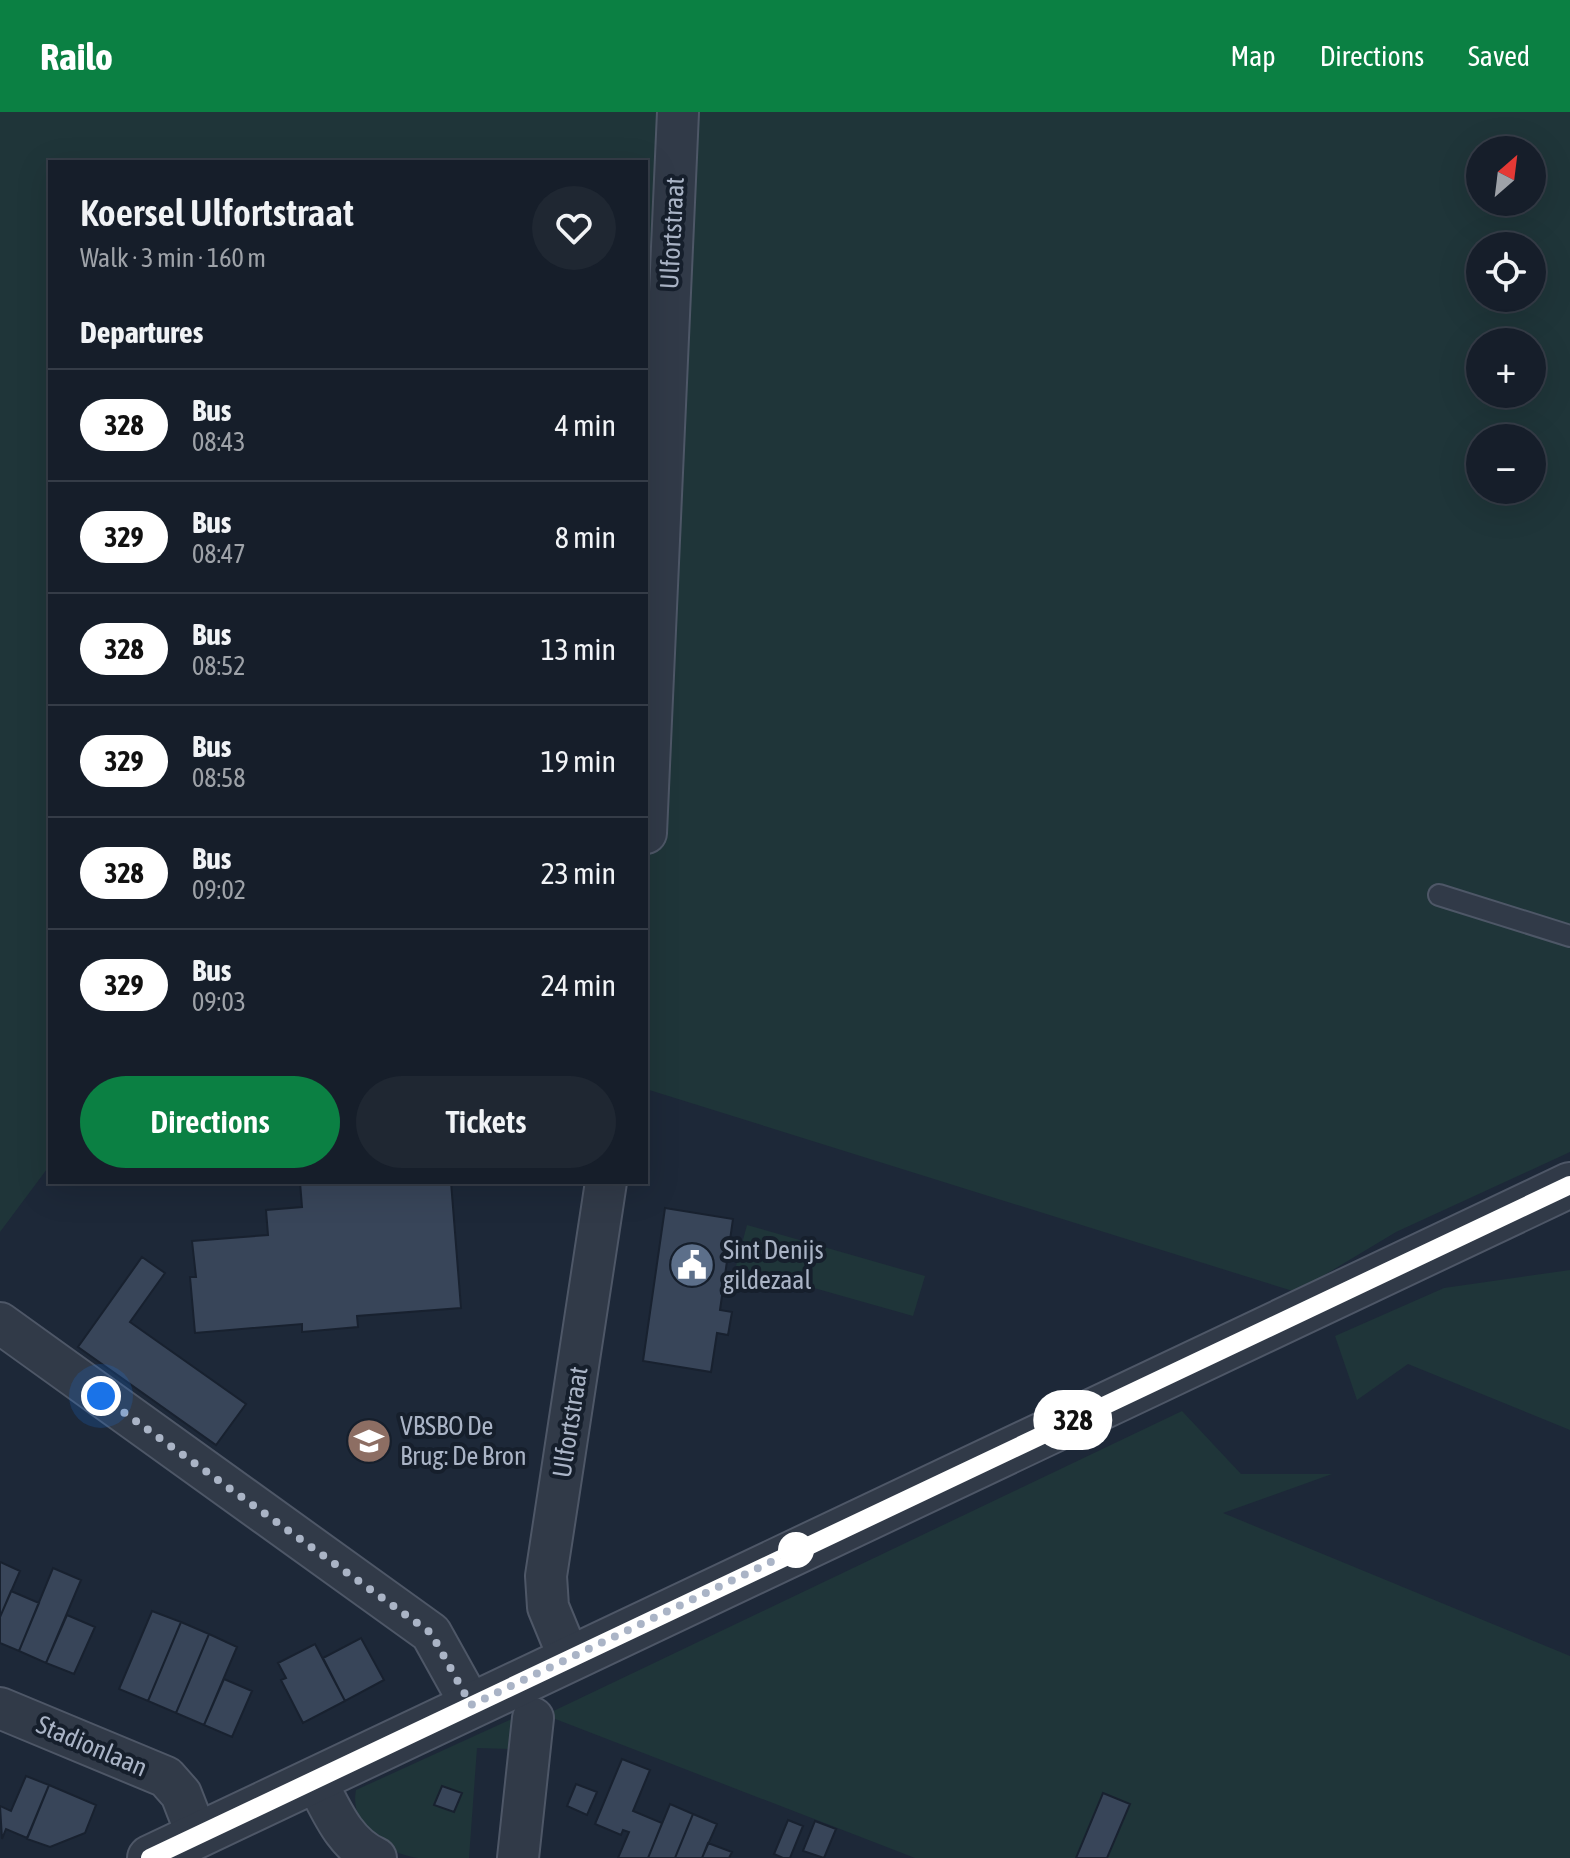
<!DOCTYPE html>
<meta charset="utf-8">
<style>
:root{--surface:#161e2a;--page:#1f2732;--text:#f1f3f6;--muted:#9ea2a8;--line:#353c47;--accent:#0b8043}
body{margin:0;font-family:"Asap Condensed",sans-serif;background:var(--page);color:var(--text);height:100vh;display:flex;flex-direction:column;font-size:30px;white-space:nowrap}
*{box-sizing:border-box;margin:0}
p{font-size:26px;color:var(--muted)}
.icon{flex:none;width:44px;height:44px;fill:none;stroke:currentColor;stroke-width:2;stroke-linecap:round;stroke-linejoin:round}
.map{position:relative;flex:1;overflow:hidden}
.drawer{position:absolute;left:48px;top:48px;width:600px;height:1024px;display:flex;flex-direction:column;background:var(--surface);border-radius:0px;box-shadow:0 8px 32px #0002,0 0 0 2px var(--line)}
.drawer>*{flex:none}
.badge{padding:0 16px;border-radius:26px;font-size:28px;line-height:52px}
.needle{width:52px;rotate:28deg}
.fabs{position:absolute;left:1466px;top:24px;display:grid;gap:16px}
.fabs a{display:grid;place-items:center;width:80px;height:80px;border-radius:50%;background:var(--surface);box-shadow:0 8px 32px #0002,0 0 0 2px var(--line);font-size:40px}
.you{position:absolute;width:40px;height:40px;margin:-20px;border:6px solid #fff;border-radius:50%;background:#1a73e8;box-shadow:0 0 0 12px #1a73e833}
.map>.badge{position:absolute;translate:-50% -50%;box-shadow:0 0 0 4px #fff}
h2{padding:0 32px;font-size:30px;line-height:72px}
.round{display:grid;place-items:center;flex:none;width:84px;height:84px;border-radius:42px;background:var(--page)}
.overview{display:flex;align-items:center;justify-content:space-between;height:136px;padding:0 32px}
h1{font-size:38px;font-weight:600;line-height:60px}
.button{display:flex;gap:16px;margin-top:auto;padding:16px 32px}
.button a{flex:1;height:92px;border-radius:48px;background:var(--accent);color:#fff;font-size:32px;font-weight:600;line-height:92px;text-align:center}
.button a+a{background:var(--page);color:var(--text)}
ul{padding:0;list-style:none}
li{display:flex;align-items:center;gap:24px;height:112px;padding:0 32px;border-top:2px solid var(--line)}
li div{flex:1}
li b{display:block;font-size:30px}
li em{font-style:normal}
li .badge{min-width:88px;font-weight:700;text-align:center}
header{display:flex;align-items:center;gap:48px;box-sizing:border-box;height:112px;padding:0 40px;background:var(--accent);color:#fff}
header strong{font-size:38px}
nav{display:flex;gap:44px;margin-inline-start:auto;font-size:28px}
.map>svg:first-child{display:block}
.green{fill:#1f3539;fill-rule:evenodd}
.building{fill:#384559;stroke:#18212f;stroke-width:2}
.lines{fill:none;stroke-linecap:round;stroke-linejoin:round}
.service-casing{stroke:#4e5767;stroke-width:24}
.minor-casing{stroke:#4e5767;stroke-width:44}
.tertiary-casing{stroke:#4e5767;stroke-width:48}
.service{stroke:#313a48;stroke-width:20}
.minor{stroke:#313a48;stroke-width:40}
.tertiary{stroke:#313a48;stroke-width:44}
.line-casing{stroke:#fff;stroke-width:18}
.line{stroke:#fff;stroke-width:12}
.walk{stroke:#aab4c6;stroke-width:8;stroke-dasharray:0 14.4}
.stop-dot{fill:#fff;stroke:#fff;stroke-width:4}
.labels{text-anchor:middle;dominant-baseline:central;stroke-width:8;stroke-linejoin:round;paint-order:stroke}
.street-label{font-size:26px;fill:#aab4c6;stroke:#161f2c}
.poi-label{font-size:26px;fill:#aab4c6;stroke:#161f2c;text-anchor:start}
</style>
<header>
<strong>Railo</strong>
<nav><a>Map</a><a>Directions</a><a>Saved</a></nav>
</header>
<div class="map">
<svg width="1570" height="1746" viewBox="0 0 1570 1746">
<rect width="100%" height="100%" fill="#1d2838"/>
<path class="green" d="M0,0H1570V1040L1396,1120L1296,1180L646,977V50H50V1053L0,1120ZM1480,38H1532V90H1480ZM1480,134H1532V186H1480ZM1480,230H1532V282H1480ZM1480,326H1532V378H1480Z
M747,1113L925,1164L913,1204L736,1154Z
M1570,1158V1318L1408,1252L1357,1288L1335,1224L1444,1176Z
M1182,1299L1241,1362H1332L1223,1401L1570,1544V1746H915L545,1603Z
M514,1606L511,1637L477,1636L469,1746C453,1746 434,1746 418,1746C385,1742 349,1713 356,1678Z"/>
<path class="building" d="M300,1070H451L461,1196L357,1204L358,1215L302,1220V1212L195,1221L190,1165H196L192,1129L268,1123L266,1098L302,1095Z
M665,1096L733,1107L720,1198L732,1200L728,1223L717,1221L711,1260L643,1249Z
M142,1145L165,1161L130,1210L246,1292L216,1333L78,1235Z
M0,1450L20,1459L0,1505Z
M53,1456L81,1468L46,1551L19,1539Z
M11,1479L39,1491L19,1539L0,1531V1505Z
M152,1499L181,1510L148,1589L119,1577Z
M67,1503L95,1515L74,1562L46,1551Z
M181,1510L209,1522L176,1601L148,1589Z
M209,1522L237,1535L204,1613L176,1601Z
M361,1526L384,1568L345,1589L323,1546Z
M315,1532L345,1589L303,1611L281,1568L286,1566L278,1551Z
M224,1567L252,1579L232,1625L204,1613Z
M622,1647L650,1658L633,1699L662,1711L648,1746H618L629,1720L623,1718L621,1723L595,1712Z
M26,1664L49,1673L27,1726L6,1717L2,1727L0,1694L11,1699Z
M576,1672L597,1680L587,1703L567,1694Z
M49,1673L96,1693L85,1721L50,1735L27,1727Z
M442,1674L462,1681L454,1700L434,1693Z
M1103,1681L1130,1692L1107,1746H1076Z
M670,1692L693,1702L675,1746H648Z
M693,1702L717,1712L702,1746H675Z
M788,1708L803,1714L790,1746H783L774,1742Z
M815,1709L836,1717L824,1746L803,1739Z
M708,1731L732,1740L729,1746H702Z"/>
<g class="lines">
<g class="service-casing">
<path id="service" d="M1439,783L1570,824"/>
</g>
<g class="minor-casing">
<path id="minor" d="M646,721L678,0
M0,1211L431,1521L471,1593
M569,1546L548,1495L546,1464L606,1070
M0,1596L166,1665L181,1682L197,1723
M316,1669C331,1697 344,1732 376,1746
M518,1746L533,1606"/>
</g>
<g class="tertiary-casing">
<path id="tertiary" d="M150,1746L1570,1073"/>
</g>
<use href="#service" class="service"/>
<use href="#minor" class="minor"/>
<use href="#tertiary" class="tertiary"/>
</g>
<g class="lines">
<g class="line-casing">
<path id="line" d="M150,1746L1570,1073"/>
</g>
<use href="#line" class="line"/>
<path class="walk" d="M101,1284L431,1521L471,1593L796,1438"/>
</g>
<defs>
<g id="civic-disc" transform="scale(2.3)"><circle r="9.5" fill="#5c6f8a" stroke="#161f2c"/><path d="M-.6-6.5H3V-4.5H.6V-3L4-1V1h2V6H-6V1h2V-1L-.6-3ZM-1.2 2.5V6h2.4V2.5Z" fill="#fff"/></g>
<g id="school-disc" transform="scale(2.3)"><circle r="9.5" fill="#8d6e63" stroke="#161f2c"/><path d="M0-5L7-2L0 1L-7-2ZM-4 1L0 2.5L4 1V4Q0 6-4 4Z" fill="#fff"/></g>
</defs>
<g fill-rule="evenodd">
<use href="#civic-disc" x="692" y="1153"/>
<use href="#school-disc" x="369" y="1329"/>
</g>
<circle class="stop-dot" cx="796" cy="1438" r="16"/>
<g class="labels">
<g class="street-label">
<text transform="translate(672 121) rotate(-87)">Ulfortstraat</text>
<text transform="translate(570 1310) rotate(-81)">Ulfortstraat</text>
<text transform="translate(92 1634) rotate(23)">Stadionlaan</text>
</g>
<g class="poi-label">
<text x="723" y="1138">Sint Denijs<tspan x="723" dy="30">gildezaal</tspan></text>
<text x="400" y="1314">VBSBO De<tspan x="400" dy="30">Brug: De Bron</tspan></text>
</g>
</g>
</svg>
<div class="fabs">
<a><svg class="needle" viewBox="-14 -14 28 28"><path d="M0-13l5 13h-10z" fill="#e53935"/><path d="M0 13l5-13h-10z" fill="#9ea2a8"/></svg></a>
<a><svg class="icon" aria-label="locate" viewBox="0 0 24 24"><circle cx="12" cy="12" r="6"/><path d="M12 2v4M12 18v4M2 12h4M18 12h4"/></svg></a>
<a>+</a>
<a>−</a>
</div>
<div class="you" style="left:101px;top:1284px"></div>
<b class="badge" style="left:1073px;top:1308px;background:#fff;color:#111">328</b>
<section class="drawer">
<div class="overview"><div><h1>Koersel Ulfortstraat</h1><p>Walk · 3 min · 160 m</p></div><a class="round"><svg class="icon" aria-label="heart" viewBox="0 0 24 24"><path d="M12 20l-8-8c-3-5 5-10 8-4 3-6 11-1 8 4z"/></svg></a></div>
<h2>Departures</h2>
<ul>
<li><span class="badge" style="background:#fff;color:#111">328</span><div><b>Bus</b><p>08:43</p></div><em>4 min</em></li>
<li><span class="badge" style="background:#fff;color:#111">329</span><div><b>Bus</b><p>08:47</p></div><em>8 min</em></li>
<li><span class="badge" style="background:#fff;color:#111">328</span><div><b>Bus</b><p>08:52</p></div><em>13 min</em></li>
<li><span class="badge" style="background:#fff;color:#111">329</span><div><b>Bus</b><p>08:58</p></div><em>19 min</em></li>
<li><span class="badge" style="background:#fff;color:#111">328</span><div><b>Bus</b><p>09:02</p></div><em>23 min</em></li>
<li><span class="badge" style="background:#fff;color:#111">329</span><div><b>Bus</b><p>09:03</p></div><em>24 min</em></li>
</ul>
<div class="button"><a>Directions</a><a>Tickets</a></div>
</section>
</div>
